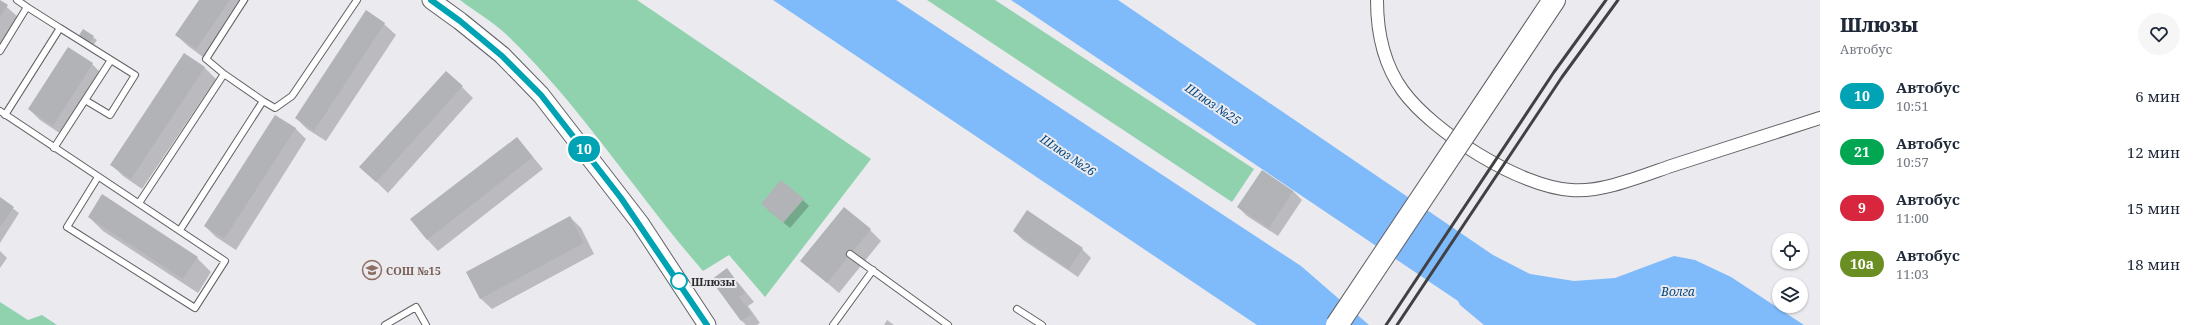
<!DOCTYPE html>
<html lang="ru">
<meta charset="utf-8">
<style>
:root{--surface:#fff;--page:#f6f6f7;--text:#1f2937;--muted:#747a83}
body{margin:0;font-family:"Noto Serif",serif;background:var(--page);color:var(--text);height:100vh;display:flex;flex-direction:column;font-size:15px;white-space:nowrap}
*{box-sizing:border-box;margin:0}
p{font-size:13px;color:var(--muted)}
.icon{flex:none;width:22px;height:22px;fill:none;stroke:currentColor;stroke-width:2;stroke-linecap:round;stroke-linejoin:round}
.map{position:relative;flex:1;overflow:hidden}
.details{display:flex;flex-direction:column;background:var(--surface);width:380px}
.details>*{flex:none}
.badge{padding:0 8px;border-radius:13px;font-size:14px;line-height:26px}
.controls{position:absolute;left:1772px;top:233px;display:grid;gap:8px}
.controls a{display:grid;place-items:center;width:36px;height:36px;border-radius:50%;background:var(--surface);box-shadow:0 1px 3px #0004;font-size:20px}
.map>.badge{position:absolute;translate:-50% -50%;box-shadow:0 0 0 2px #fff}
.round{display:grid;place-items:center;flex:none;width:42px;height:42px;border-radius:21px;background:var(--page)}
.summary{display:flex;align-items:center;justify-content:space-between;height:68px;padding:0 20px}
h1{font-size:19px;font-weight:800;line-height:30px}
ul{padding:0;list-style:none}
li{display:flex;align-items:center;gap:12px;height:56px;padding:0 20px}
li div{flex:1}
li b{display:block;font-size:15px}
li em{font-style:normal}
li .badge{min-width:44px;font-weight:700;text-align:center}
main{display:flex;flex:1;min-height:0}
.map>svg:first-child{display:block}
.green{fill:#90d2ae}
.water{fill:#7fbafa}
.shadow{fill:#0003}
.building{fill:#b2b3b7}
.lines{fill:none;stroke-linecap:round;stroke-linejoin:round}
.lane-casing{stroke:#626266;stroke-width:8}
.street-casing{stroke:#626266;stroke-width:14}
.secondary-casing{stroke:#626266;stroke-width:19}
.highway-casing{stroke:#626266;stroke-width:24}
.lane{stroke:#fff;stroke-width:6}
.street{stroke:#fff;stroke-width:12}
.secondary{stroke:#fff;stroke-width:17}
.highway{stroke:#fff;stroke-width:22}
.rail{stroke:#414144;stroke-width:3}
.highway-bridge-casing{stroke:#626266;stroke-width:24;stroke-linecap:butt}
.highway-bridge{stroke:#fff;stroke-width:22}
.line-casing{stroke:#fff;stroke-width:9}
.line{stroke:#00a3b4;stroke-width:6}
.stop-dot{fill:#fff;stroke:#00a3b4;stroke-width:2}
.labels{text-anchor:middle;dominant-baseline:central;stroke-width:4;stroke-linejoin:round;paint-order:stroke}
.education-label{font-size:11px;font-weight:bold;fill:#785e54;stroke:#eaeaef;text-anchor:start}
.stop-label{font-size:11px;font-weight:bold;fill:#2b2b2d;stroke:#eaeaef;text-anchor:start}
.water-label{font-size:12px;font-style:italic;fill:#02467f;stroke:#eaeaef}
</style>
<main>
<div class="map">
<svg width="1820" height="325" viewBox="0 0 1820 325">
<rect width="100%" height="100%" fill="#eaeaef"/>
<path class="green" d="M460,0H637L871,159L765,297L729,255L703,271C637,195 583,109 511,39C497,24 477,13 460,0Z
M927,0H995L1254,169L1232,202Z
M0,302L28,320L42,315L57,325H0Z"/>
<path class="water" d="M773,0H896L1301,266L1369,325H1257Z
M1011,0H1118L1493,255L1530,274L1574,281L1615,278L1674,256L1695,260L1731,277L1804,325H1484L1460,305L1458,301Z"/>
<path class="shadow" d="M201,0H249L207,60L188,46L176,35Z
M0,1L18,17L0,45Z
M384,24L396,35L326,141L307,129L296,118Z
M83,30L97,40L93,46L82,40Z
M185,55L205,68L216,79L142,189L123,176L111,164Z
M92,64L103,75L64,136L40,120L29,109Z
M462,87L473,98L388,193L361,167Z
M295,128L306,139L236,250L216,237L205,226Z
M517,138L543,169L438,251L427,239Z
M1263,171L1293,191L1302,200L1278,236L1247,216L1238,207Z
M0,199L19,213L0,243Z
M803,200L809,206L790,228L768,210Z
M89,217L197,258L211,272L198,293L103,231Z
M570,217L581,228L594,254L492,309L480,298Z
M870,230L881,241L839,293L802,261Z
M1014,231L1082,249L1091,258L1078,277L1023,240Z
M0,251L7,258L0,268Z
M727,269L754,302L748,306L760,323L757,325H746L742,321L712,280Z
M887,320L894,325H884Z"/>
<path class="building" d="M0,0L8,5L0,17Z
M199,0H230L196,49L175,35Z
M366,10L385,23L314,131L295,118Z
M83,29L94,36L89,44L78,37Z
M68,47L93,63L53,126L28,109Z
M184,53L205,67L131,179L110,165Z
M446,71L463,86L376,182L359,167Z
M275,115L296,128L224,239L204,226Z
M517,137L533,157L427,240L410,219Z
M1262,170L1293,191L1269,228L1237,207Z
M781,180L804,199L783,223L761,204Z
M102,194L198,257L183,279L88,217Z
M0,197L14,207L0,227Z
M844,207L871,229L827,283L800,261Z
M1027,210L1083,248L1069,269L1013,231Z
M570,216L584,243L480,299L466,272Z
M727,268L745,293L739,297L752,314L741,321L711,280Z"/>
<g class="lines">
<g class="lane-casing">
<path id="lane" d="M17,0L27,7
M60,28L135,75L110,115L85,100
M0,51L27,7L60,28L5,115
M224,74L263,101
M0,111L225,261L195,308L67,227L98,177
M54,148L111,60
M139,203L224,74L206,59L244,0
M180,230L263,101L275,108L292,96L357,0
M850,254L948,325
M1017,309L1042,325
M385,325L416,307L426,325
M833,325L873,270"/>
</g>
<g class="street-casing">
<path id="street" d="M1377,0C1377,31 1384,65 1403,91C1433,132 1520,187 1571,190C1601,193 1642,176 1671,166C1720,150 1770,134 1820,118"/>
</g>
<g class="secondary-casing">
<path id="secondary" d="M431,0L460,21L502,55L541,95L640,223L707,325"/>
</g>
<g class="highway-casing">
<path id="highway" d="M1502,78L1554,0"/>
</g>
<use href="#lane" class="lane"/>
<use href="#street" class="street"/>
<use href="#secondary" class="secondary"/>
<use href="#highway" class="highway"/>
<path class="rail" d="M1386,325L1554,72L1606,0
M1397,325L1562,77L1618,0"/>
<g class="highway-bridge-casing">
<path id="highway-bridge" d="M1337,325L1502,78"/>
</g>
<use href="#highway-bridge" class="highway-bridge"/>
</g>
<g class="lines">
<g class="line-casing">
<path id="line" d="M431,0L460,21L502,56L541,95L621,198L707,325"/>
</g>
<use href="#line" class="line"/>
</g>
<defs>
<g id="school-ring" transform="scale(1)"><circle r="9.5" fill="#eaeaef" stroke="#8d6e63" stroke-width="1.5"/><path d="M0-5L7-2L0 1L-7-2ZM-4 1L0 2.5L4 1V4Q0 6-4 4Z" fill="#8d6e63"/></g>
</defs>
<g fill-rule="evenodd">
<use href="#school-ring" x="372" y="270"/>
</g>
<circle class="stop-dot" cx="679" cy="281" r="8"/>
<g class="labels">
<g class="education-label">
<text x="386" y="270">СОШ №15</text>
</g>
<g class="stop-label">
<text x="691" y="281">Шлюзы</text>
</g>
<g class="water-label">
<text transform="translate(1213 104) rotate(34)">Шлюз №25</text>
<text transform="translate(1068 155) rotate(34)">Шлюз №26</text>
<text x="1678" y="291">Волга</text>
</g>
</g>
</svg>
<div class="controls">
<a><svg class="icon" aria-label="locate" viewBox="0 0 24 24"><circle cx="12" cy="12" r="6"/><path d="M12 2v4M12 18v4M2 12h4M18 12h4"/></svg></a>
<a><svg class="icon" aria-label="layers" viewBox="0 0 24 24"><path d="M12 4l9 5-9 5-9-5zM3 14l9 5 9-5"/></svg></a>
</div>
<b class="badge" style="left:584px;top:149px;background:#00a3b4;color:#fff">10</b>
</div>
<section class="details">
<div class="summary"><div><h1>Шлюзы</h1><p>Автобус</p></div><a class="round"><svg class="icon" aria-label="heart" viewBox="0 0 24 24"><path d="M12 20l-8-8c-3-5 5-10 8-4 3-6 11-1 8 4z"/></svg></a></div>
<ul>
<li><span class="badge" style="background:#00a3b4;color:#fff">10</span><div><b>Автобус</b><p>10:51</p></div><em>6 мин</em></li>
<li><span class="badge" style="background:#00a651;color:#fff">21</span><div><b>Автобус</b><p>10:57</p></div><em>12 мин</em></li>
<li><span class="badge" style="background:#d7263d;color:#fff">9</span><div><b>Автобус</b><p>11:00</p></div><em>15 мин</em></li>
<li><span class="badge" style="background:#6b8e23;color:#fff">10а</span><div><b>Автобус</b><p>11:03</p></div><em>18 мин</em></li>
</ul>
</section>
</main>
